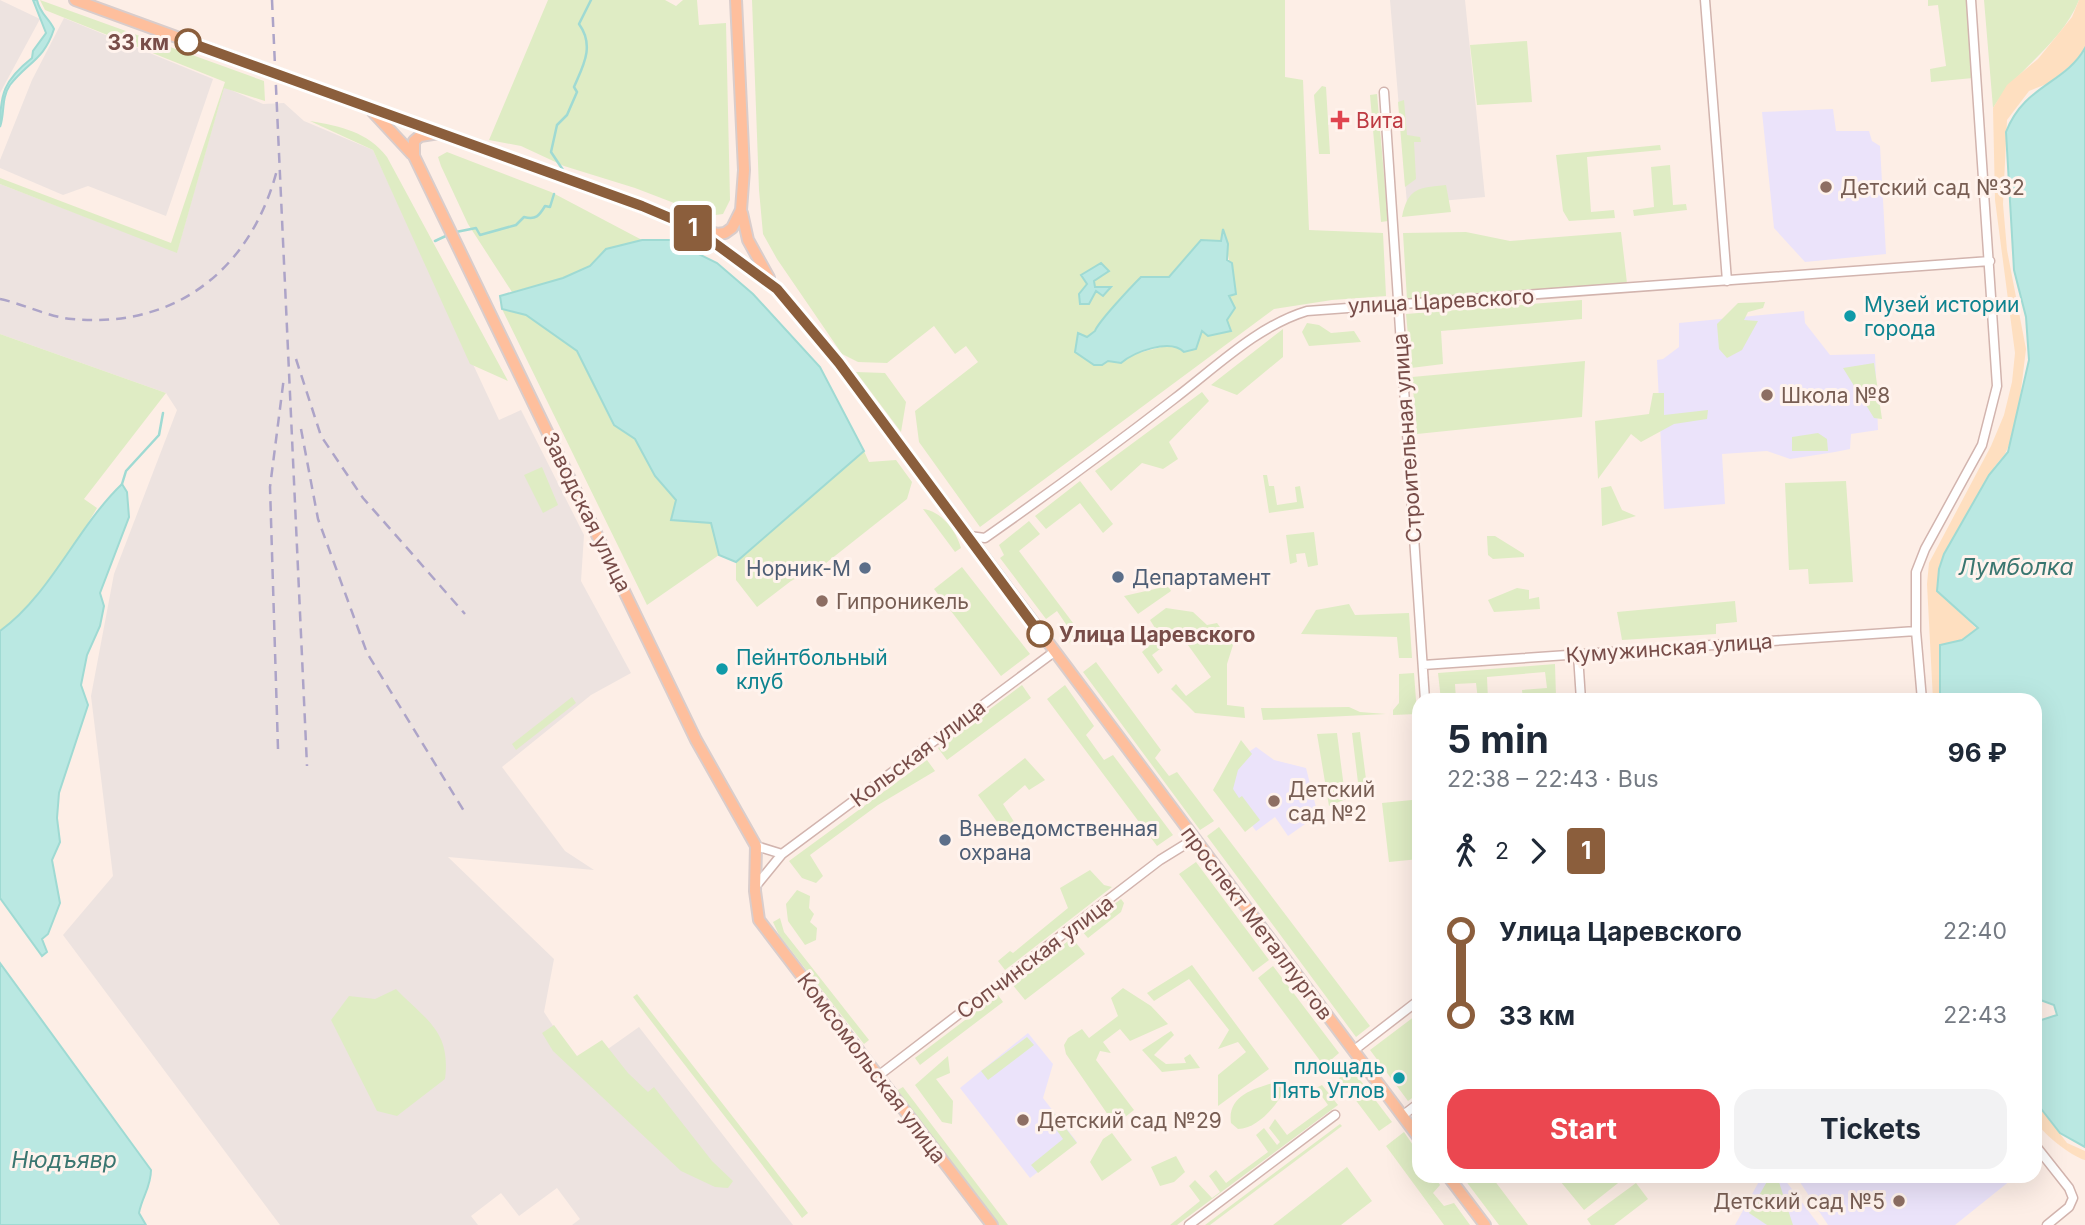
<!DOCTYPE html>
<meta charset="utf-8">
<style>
:root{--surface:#fff;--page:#f2f2f3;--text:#1f2937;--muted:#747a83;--accent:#eb4750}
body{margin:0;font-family:Inter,sans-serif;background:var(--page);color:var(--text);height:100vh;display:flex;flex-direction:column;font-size:26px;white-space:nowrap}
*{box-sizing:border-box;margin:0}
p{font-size:23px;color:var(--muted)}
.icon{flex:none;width:38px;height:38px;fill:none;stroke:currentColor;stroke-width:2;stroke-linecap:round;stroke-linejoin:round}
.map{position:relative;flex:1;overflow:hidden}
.side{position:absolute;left:1412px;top:693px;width:630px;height:490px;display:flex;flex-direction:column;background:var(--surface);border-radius:21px;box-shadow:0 7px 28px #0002}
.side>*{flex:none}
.badge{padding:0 14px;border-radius:5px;font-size:24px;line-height:46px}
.map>.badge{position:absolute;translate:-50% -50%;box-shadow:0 0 0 4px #fff}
.legs{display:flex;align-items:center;gap:10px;height:77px;padding:0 35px;font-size:23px}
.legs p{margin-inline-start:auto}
.overview{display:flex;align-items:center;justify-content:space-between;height:119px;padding:0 35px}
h1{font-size:38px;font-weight:700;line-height:52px}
.cta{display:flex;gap:14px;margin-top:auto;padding:14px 35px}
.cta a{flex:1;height:80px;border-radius:21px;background:var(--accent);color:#fff;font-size:28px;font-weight:700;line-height:80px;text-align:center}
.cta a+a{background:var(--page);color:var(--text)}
ul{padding:0 35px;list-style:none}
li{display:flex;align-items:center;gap:24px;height:84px;font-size:26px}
li i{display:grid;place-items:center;width:10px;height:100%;margin:0 9px;background:currentColor}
li i::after{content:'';width:18px;height:18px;margin:-9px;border:5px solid;border-radius:50%;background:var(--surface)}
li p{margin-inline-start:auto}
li:first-child i{background:linear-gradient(#0000 50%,currentColor 0)}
li:last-child i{background:linear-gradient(currentColor 50%,#0000 0)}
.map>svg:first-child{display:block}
.industrial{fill:#ede3e0}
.education{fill:#ebe3fa}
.green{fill:#dfecc4;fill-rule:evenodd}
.sand{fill:#fedfc0}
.water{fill:#bae8e2;stroke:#9fdad3;stroke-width:2}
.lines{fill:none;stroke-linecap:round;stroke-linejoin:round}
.stream{stroke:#9fdad3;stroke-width:2.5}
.minor-casing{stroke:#d2b4ae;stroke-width:11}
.major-casing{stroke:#d9cdcc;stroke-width:14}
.minor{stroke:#fff;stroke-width:8}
.major{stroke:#febf9d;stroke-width:10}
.rail{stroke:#ada4c8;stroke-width:2.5;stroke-dasharray:10 7;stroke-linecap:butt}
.line-1-casing{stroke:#fff;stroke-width:16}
.line-1{stroke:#8b5e3c;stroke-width:10}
.stop-1-dot{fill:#fff;stroke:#8b5e3c;stroke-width:3.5}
.health-dot{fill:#e0444e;stroke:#fff3ed;stroke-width:2.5}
.education-dot{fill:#8d6e63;stroke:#fff3ed;stroke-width:2.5}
.culture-dot{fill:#0f9aa8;stroke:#fff3ed;stroke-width:2.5}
.service-dot{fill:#5c6f8a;stroke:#fff3ed;stroke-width:2.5}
.labels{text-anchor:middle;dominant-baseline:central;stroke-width:6;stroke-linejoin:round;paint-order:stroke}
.stop-label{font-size:21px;font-weight:bold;fill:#784d49;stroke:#fff3ed;text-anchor:end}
.health-label{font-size:21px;fill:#be3a42;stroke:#fff3ed;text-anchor:start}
.education-label{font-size:21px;fill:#785e54;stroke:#fff3ed;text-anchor:start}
.street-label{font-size:21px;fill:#784d49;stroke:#fff3ed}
.culture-label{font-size:21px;fill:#0d838f;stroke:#fff3ed;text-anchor:start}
.service-label{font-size:21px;fill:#4e5e75;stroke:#fff3ed;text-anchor:start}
.water-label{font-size:23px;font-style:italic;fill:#3a7670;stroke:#fff3ed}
</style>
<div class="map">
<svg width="2085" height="1225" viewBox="0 0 2085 1225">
<rect width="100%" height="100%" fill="#fdeee6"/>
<path class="industrial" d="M0,0L40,19L0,93Z
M1390,0H1465L1485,197L1407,204Z
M64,18L213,79L166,216L88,186L63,195L0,168V160L32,80Z
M224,87L263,104L284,103L304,121L373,150L499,420L521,410L584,535L581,581L631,673L591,695L502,767L565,851L594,870L448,857L554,959L544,1012L581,1068L639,1027L793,1225H572L580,1219L557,1188L519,1216L501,1193L471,1216L478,1225H280L63,935L113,876L91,696L114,574L177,410L166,393L0,334V184L177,252Z"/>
<path class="education" d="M1833,109L1836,131H1869L1872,141L1880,146L1886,254L1805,262L1774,228L1762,112Z
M1804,311L1805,323L1830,355L1875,354L1878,430L1851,434L1850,449L1835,452L1790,459L1767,451L1722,454L1725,504L1664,509L1657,360L1663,359L1679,347V323Z
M1256,747L1274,760L1306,768L1318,815L1288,836L1275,817L1256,831L1224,788L1237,760Z
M1028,1033L1053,1064L1043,1098L1077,1142L1030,1178L960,1088Z
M1762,1176H1782L1819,1225H1735Z
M1796,1176H2016L1955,1225H1828Z"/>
<path class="green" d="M40,0L264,81L265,101L224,88L177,253L0,184V178L171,243L225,82L45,10Z
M548,0H665L676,6L683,0H697L699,25L726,23L730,200L723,214L708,216L635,188L564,166L521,146L489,140Z
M752,0H1285V77L1303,80L1309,230L1383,233L1386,296L1332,300L1274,309L980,527L919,442L915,411L978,362L966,346L955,354L934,326L887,363L858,362L842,354L777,259L763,234L759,190ZM1223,231L1236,293L1228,296L1227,320L1202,330L1196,349L1184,352L1179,347L1169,345L1108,361L1079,333L1087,337L1096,331C1098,322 1132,286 1141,277H1169L1182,261L1221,241Z
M1928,0H1966L1973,78L1931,82L1930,69L1946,66L1938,5L1928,6Z
M1984,0H2079C2061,45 2017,68 1993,108Z
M1527,41L1532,102L1477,105L1470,45Z
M1322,86L1326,87L1330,154H1319L1314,95Z
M1377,94L1388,221L1381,222L1370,95Z
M1404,100L1407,135L1420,137L1421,142H1414L1416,179L1405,187L1398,102Z
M310,121C340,126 368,132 387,157L508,381L470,364L373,150Z
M1660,145L1661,150L1587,157L1591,212L1614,210L1615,218L1569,221L1563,211L1556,155Z
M447,152L551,192L642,240L606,249L590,266L563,278L512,292L468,224L441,166L438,157Z
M1670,165L1673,205L1686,204L1687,210L1634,216L1633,210L1654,207L1651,167Z
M1446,185L1451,212L1402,217C1408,187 1419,188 1446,185Z
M1466,232L1510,241L1621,232L1627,283L1407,300L1403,233Z
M1582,300V319L1441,331L1443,364L1411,368L1406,314Z
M1765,302L1763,308L1748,312L1744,320L1758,321L1742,350L1727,358L1719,349L1717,324L1738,303Z
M502,309L526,315L577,351L613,425L635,439L655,476L676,500L711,523L719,555L647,605Z
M1307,323L1319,325L1331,333L1354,331L1361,342L1309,346L1302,332Z
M1283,329V357L1237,395L1211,385Z
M0,334L166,393L84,499L97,508C73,548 37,604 0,631Z
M1585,361L1582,417L1417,434L1412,377Z
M1874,363L1882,419L1874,418L1843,368Z
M856,372L885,373L906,402L901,432Z
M1202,392L1209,401L1169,442L1178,459L1163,469L1142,463L1111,491L1095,471Z
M1653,393H1664V415L1708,410L1707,419L1674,424L1641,442L1631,434L1598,479L1595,421L1649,414Z
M1818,433L1827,439L1828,451H1792V437Z
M864,451L869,462L896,460L912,482L907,499L826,563L791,581L757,607L736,580V562Z
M542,467L558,505L543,513L524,475Z
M1263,475H1267L1269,486H1274L1277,505L1297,502L1295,487L1300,486L1304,508L1269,513Z
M1080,481L1113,524L1103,533L1080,503L1046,529L1035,516Z
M1846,481L1853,582L1809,584L1808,569L1789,570L1785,483Z
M1611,486L1622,510L1636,516L1602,526L1601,488Z
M923,509C941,511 956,530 961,548L955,552Z
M1029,521L1040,534L1019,551L1082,635L1065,645L1059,639L1070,630L1057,611L1046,619L1000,558L1004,555L999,545Z
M1314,532L1318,565L1308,567L1305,553L1296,554L1297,562L1290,564L1286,535Z
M1487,536H1495L1524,554V557L1493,559L1488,555Z
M962,567L1030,654L1001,676L934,589Z
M1168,586L1171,591L1138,614L1124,596Z
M1517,588L1529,590V599L1539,597L1540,609L1494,612L1488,600Z
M1735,601L1737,622L1716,624V634L1622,640L1617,612Z
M1349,604L1355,615L1409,613L1412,658H1399L1397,637L1301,634L1316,610Z
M1166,608L1193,612L1207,625L1217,623L1233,645L1227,664V705L1244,707L1245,718L1195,713L1171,689L1176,684L1186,696L1211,677L1180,634L1152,655L1163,670L1158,674L1142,652L1160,636L1150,620Z
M1096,662L1161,750L1155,758L1169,776L1177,772L1214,821L1200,830L1083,672Z
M1555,664L1556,697L1523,699L1522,690L1547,688L1545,672L1487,677L1488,700H1478L1476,683L1455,684L1456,700H1441L1438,673Z
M1414,673L1417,714L1393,715V710L1399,703V674Z
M1022,685L1031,698L947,760L938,748Z
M1065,685L1094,726L1086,735L1104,760L1113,755L1173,835L1157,846L1047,699Z
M572,697L576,703L516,750L512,744Z
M1349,707L1360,712L1386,714L1263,720L1261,708Z
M1360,732L1368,795L1360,799L1352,733Z
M1337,733L1344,788L1351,797L1329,806L1317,734Z
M1241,740L1252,754L1238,770L1233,789L1239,798L1242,796L1260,820L1245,832L1213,790Z
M1025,758L1045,780L1029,790L1025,785L1003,804L1016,825L1005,833L978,795Z
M927,760L935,771L878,805L810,855L823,876L816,883L802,878L789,861Z
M1412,800L1419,859L1389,862L1382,803Z
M1219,827L1370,1026L1356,1037L1207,836Z
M1196,862L1269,960L1253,972L1179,874Z
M1090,870L1104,885L1112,887L1005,970L998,961L1010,951L1013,953L1068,908L1060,888Z
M797,890L810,896L809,908L814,914L810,922L817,928L816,940L805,945L788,921L786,904Z
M1121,899L1124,903L1121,912L1088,938L1081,930Z
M780,918L784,932L869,1040L864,1044L779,935L773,922Z
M1072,938L1085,954L1025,1000L1012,984Z
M1192,965L1269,1069L1218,1106V1075L1246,1052L1238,1042L1218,1049L1229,1030L1189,979L1154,1001L1147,993Z
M1273,966L1339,1053L1324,1066L1258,978Z
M1123,988L1151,1006L1168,1024L1130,1041L1120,1029L1103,1042L1111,1053L1100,1051L1096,1060L1134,1110L1115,1125L1066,1054L1064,1045L1068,1038L1082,1029L1089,1038L1118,1016L1111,998Z
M396,989C427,1021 451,1031 445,1079L397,1116L377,1111L331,1020L349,996L375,999Z
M637,994L808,1213L802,1218C747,1143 688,1071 633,997Z
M998,995L1003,1002L920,1065L915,1058Z
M1419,1013V1093L1408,1101L1370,1050Z
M554,1025L577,1056L602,1040L628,1073L648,1092L654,1087L712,1161L733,1181L728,1188L715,1187L681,1171L553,1051L542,1033Z
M1171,1031L1174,1035L1154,1055L1166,1064L1186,1063L1184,1058L1190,1054L1200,1068L1162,1072L1142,1050Z
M1027,1037L1034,1045L988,1080L981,1071Z
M948,1056L950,1073L936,1079L953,1101L952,1124L942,1122L915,1085Z
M1351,1068L1392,1122L1379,1131L1339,1078Z
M1273,1083L1286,1088C1277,1105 1258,1129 1238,1129L1231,1123C1227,1097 1252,1089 1273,1083Z
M1322,1085L1338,1105L1177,1225H1170L1200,1201L1189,1186L1195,1180L1212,1198L1220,1192L1209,1176L1216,1170L1226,1183L1268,1152L1256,1135L1264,1128L1277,1145L1280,1142L1269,1128L1275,1119L1287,1135L1328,1105L1316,1088Z
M903,1087L1008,1225H997L896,1091Z
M1051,1109L1077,1143L1038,1173L1031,1165L1063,1139L1045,1114Z
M1340,1124L1342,1126L1210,1225H1205Z
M1404,1132L1419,1154V1176H1434L1440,1185L1433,1193L1444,1206L1454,1203L1470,1225H1444L1386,1146Z
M1112,1133L1132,1160L1102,1181L1090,1162L1103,1139Z
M1176,1156L1185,1172L1174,1182L1160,1186L1151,1167Z
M1347,1167L1372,1201L1341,1225H1273Z
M1462,1176H1491L1528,1225H1499Z
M1556,1176H1627L1584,1210Z
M1777,1176L1793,1225H1767L1749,1213L1769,1178Z
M1636,1183L1648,1199L1614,1225H1591L1587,1219Z"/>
<path class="sand" d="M2079,0H2085V47L2075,62L2049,83L2029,91L2007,120L2003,204L2007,250L2026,349L2018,415L2014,434L2005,454L1995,466L1950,544L1939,566L1937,591L1977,629L1962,640L1940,646L1939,700H1933L1927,584L1929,563L1991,446L2004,415L2012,382L2015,353L1995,200L1993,108L2007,85L2038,59L2072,17Z
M2035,1101L2067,1143L2085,1151V1160C2072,1157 2038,1131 2035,1118C2034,1112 2035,1106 2035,1101Z"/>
<path class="water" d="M33,0H37C40,14 49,18 54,29C44,60 28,62 10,85C1,98 5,113 0,127C0,94 4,80 32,58L33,51L46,33Z
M2085,48V1147L2060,1133L2035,1101V1022L2057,1015L2054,1005L2035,998V700H1940V645L1962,640L1978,628L1937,591L1939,569L1944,554L1989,475L2008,452L2029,360L2026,317L2014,270L2006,132C2024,85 2065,84 2085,48Z
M1223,229L1228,244L1227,260L1232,263L1236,294L1229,296L1235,308L1227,320L1231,331L1208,336L1202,331L1196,349L1184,352C1170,338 1134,352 1121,363L1108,361L1102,365H1094L1075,352L1078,333L1087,337L1095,331C1098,322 1132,286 1141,277H1169L1201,240L1221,241Z
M642,240H670L717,263L753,294L820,367L864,451L736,562L719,555L711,523L671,520L676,500L655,476L635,439L614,425L577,351L526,315L502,309L500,296L563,278L590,266L606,249Z
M1101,263L1109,271L1094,281L1095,287H1111L1103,296L1096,291L1089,304H1080L1079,294L1087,284L1081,275Z
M122,484L127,492L129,517L100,593L104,606L100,626L87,655L81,685L88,705L59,793L57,818L60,842L52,860L60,903L48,934L42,939L47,952L42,956L0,898V631C51,594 77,527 122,484Z
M0,963L151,1170C151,1187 142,1197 139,1213L146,1225H0Z"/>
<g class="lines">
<path class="stream" d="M563,170L551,152L557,125L567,115L577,92L574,87C583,66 595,46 579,24L591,0
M456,232L476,228L480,235L516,225L524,217C536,220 539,216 545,206L550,207L554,194
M435,241L450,234
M122,484L126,471L159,435L163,413"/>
<g class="minor-casing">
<path id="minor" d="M1705,0L1727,281
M1384,92L1425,700
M969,536L985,538C1049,493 1112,447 1174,399C1215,368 1257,326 1307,311L1990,261
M1578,655L1581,700
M1423,665L1916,631
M1922,700L1916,631V572L1925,549L1982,445L1997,386L1971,0
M756,846L782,854
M755,887L782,854L1054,652
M1353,1051L1419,1000
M878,1076L1160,860L1194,839
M1402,1116L1419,1103
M2035,1145L2069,1188L2073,1198L2069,1207L2047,1225
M1189,1225L1335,1115"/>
</g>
<g class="major-casing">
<path id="major" d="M75,0L717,234L725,233L732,228L741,210L744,170L736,0
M373,112L412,154
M439,133L420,136L414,141V156L696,740L756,846L755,891L759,920L992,1225
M742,213L748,240L769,278
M694,228L777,289L839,363L1419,1138
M1448,1176L1485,1225"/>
</g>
<use href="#minor" class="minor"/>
<use href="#major" class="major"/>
<path class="rail" d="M272,0L307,766
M0,299C24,304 48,317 72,319C176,329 251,269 277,170
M296,359L321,436L363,498L465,614
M301,429L318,519L367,653L464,811
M278,749L270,487L284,377"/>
</g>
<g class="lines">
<g class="line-1-casing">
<path id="line-1" d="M188,42L642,206L694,228L777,289L839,363L1040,634"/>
</g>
<use href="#line-1" class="line-1"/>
</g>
<g class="stop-1-dot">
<circle cx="188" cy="42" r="12"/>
<circle cx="1040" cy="634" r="12"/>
</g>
<path class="health-dot" d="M1336.5 109.5h7v7h7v7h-7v7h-7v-7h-7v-7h7z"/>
<g class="education-dot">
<circle cx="1826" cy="187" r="7"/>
<circle cx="1767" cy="395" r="7"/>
<circle cx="822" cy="601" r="7"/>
<circle cx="1274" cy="801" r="7"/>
<circle cx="1023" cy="1120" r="7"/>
<circle cx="1899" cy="1201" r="7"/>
</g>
<g class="culture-dot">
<circle cx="1850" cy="316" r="7"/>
<circle cx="722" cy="669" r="7"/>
<circle cx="1399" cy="1078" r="7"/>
</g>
<g class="service-dot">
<circle cx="865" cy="568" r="7"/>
<circle cx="1118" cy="577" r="7"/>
<circle cx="945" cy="840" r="7"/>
</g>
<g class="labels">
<g class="stop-label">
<text x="169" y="42">33 км</text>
<text x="1059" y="634" text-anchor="start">Улица Царевского</text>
</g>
<g class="health-label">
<text x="1356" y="120">Вита</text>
</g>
<g class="education-label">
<text x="1840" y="187">Детский сад №32</text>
<text x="1781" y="395">Школа №8</text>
<text x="836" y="601">Гипроникель</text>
<text x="1288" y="789">Детский<tspan x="1288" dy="24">сад №2</tspan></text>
<text x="1037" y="1120">Детский сад №29</text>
<text x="1885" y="1201" text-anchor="end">Детский сад №5</text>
</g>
<g class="street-label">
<text transform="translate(1441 301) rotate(-3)">улица Царевского</text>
<text transform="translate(1407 438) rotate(-94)">Строительная улица</text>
<text transform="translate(587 512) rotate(64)">Заводская улица</text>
<text transform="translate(1669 648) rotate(-4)">Кумужинская улица</text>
<text transform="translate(918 753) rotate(-37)">Кольская улица</text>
<text transform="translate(1257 923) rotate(53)">проспект Металлургов</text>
<text transform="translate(1035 957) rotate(-37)">Сопчинская улица</text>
<text transform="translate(872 1068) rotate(53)">Комсомольская улица</text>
</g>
<g class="culture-label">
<text x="1864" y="304">Музей истории<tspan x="1864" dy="24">города</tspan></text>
<text x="736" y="657">Пейнтбольный<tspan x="736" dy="24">клуб</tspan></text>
<text x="1385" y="1066" text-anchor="end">площадь<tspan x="1385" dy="24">Пять Углов</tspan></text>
</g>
<g class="service-label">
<text x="851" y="568" text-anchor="end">Норник-М</text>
<text x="1132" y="577">Департамент</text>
<text x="959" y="828">Вневедомственная<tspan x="959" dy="24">охрана</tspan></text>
</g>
<g class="water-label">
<text x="2016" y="567">Лумболка</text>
<text x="64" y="1160">Нюдъявр</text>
</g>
</g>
</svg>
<b class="badge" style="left:693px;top:228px;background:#8b5e3c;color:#fff">1</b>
<section class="side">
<div class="overview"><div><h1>5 min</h1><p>22:38 – 22:43 · Bus</p></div><b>96 ₽</b></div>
<div class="legs"><svg class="icon" aria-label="walk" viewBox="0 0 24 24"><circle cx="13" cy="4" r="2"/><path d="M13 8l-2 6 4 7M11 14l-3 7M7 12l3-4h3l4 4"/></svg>2<svg class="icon" aria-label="forward" viewBox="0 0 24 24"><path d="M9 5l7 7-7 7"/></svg><b class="badge" style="background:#8b5e3c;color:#fff">1</b></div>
<ul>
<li><i style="color:#8b5e3c"></i><b>Улица Царевского</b><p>22:40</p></li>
<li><i style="color:#8b5e3c"></i><b>33 км</b><p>22:43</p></li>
</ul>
<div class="cta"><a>Start</a><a>Tickets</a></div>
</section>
</div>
